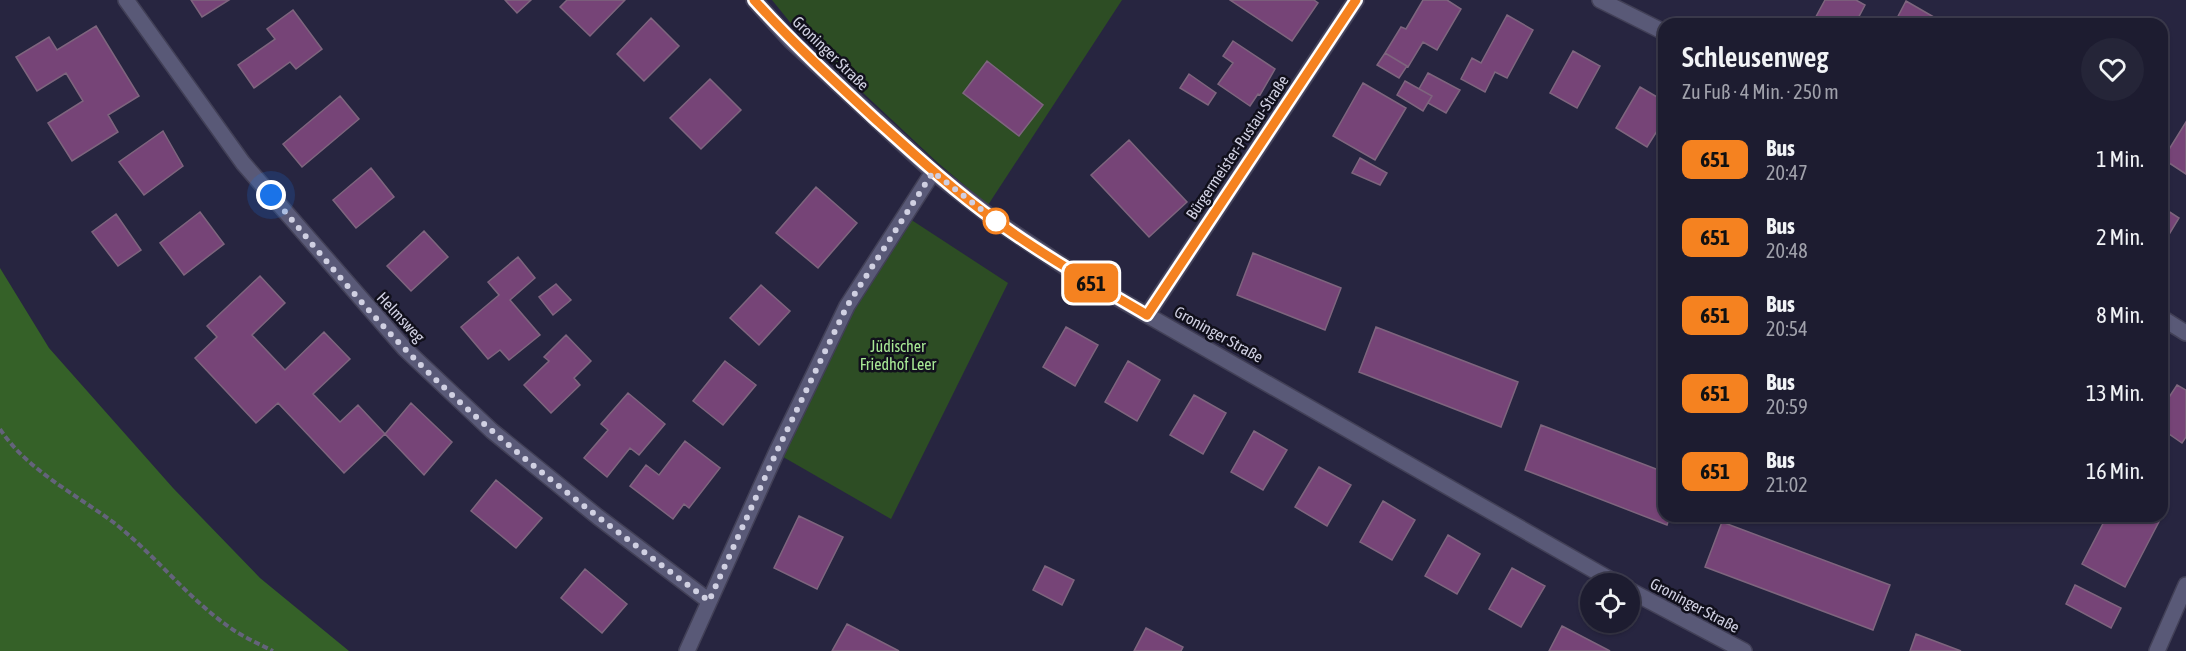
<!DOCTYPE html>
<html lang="de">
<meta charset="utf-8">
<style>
:root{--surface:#1d1c30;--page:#252538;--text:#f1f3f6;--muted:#a0a1ab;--line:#3b3a4c}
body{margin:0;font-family:"Asap Condensed",sans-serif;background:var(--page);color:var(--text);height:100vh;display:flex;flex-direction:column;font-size:22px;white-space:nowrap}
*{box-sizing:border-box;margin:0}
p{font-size:20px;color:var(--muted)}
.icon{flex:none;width:33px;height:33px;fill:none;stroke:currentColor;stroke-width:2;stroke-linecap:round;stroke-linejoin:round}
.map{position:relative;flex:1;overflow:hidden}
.drawer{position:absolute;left:1658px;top:18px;width:510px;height:504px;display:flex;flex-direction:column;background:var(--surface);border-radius:18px;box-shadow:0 2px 4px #0004,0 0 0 2px var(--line)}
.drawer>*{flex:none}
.badge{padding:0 12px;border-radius:9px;font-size:21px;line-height:39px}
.controls{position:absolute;left:1580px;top:573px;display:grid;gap:12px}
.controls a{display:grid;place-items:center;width:60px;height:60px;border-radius:50%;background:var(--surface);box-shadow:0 2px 4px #0004,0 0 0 2px var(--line);font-size:30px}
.you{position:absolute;width:30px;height:30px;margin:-15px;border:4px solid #fff;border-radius:50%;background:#1a73e8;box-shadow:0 0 0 9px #1a73e833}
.map>.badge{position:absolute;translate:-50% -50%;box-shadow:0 0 0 3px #fff}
.round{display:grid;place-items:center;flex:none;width:63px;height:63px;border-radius:32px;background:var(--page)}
.head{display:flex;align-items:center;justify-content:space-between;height:102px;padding:0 24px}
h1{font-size:28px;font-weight:600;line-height:45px}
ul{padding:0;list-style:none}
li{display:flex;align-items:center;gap:18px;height:78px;padding:0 24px}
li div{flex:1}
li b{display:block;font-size:22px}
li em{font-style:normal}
li .badge{min-width:66px;font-weight:700;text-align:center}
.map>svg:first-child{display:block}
.green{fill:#2d4d24}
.forest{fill:#356128}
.building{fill:#764477;stroke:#7e657e;stroke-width:1.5}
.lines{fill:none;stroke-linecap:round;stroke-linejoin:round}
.minor-casing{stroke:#424057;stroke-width:18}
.path{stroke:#64637b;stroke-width:4;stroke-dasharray:6 3;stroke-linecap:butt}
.minor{stroke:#595977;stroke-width:15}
.line-casing{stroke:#fff;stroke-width:14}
.line{stroke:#f58220;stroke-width:9}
.walk{stroke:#d0d0e2;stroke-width:6;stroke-dasharray:0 10.8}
.stop-dot{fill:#fff;stroke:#f58220;stroke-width:3}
.labels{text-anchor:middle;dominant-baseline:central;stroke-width:5;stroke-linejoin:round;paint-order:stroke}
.street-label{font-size:16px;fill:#d0d0e2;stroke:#11101c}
.park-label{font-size:16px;fill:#a8e995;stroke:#11101c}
</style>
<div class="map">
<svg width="2186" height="651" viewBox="0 0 2186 651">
<rect width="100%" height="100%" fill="#272540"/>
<path class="green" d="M772,0H1122L988,205L938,163L798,32Z
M910,219L1008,283L891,519L778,454L846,309Z"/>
<path class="forest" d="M0,268L49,348L173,488L260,578L349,651H0Z"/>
<path class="building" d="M191,0H229L202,17Z
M505,0H531L517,13Z
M567,0H625L590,36L560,7Z
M1230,0H1314L1318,3L1292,41Z
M1423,0H1447L1461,9L1437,50L1423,42L1408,67L1385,53L1401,27L1406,29Z
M1825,0H1856L1865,5L1855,24H1812Z
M1906,1L1946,24H1894Z
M293,10L322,49L296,69L290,62L254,88L238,65L275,39L267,29Z
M1507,15L1533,30L1507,78L1495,72L1485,92L1461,79L1472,58L1481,63Z
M651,18L679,46L644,81L617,54Z
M96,26L139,96L108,115L118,132L72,161L48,123L83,101L66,73L37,91L16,57L49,37L57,50Z
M1233,41L1275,69L1260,95L1258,94L1250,106L1218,84L1233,63L1223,56Z
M1573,51L1600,66L1577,108L1550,93Z
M1385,53L1407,66L1399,78L1377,65Z
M987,61L1043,105L1019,136L963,93Z
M1428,73L1460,90L1446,113L1428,103L1432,96L1419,89Z
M1189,74L1216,93L1208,105L1180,88Z
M710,79L741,110L701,149L670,118Z
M1405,81L1432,96L1423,111L1397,95Z
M1363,83L1406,108L1375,160L1333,136Z
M1640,87L1664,101V120L1647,147L1616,128Z
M340,96L359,119L302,167L283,144Z
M2186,122V174L2163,159Z
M163,131L183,166L144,195L119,162Z
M1129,140L1187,202L1149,237L1091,175Z
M1360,158L1387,173L1380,185L1352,173Z
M371,168L394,197L356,228L333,200Z
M816,187L857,223L818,268L776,233Z
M2162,207L2179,218L2162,246Z
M200,212L224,244L184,275L160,243Z
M116,214L141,250L118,266L92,232Z
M424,231L448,257L411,291L387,266Z
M1253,253L1341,288L1325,330L1237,295Z
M518,257L535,278L510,300L540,335L509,360L500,350L488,359L461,327L499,295L488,282Z
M260,276L285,303L252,335L285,370L324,332L350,359L313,394L340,422L358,405L385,434L344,473L278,403L256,423L195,358L217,337L207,326Z
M556,284L571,300L553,315L539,297Z
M761,285L790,311L759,345L730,318Z
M1066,327L1098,345L1075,386L1043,367Z
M1376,327L1518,382L1501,427L1359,372Z
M566,335L591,361L574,378L580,385L551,413L524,385L549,361L544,357Z
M725,361L756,385L723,425L693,401Z
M1128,361L1160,380L1137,421L1105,402Z
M2177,385L2186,390V437L2182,443L2162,429V408Z
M628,393L665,424L639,455L630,448L607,477L584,458L608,430L601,424Z
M1194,395L1226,413L1203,454L1170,435Z
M411,403L452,442L424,475L385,434Z
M1541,425L1664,472V516H1670L1667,525L1525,470Z
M1254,431L1287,450L1263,490L1231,472Z
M685,441L720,468L689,508L684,504L673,519L630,486L646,465L659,475Z
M1319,467L1351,485L1327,526L1295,507Z
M496,480L542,518L516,548L471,511Z
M1383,501L1415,520L1392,560L1360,542Z
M2162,513L2163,514L2125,587L2082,564L2107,516H2162Z
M799,516L843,537L817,589L774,568Z
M1722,522L1890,585L1873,630L1705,567Z
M1448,535L1480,554L1457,594L1425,576Z
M1045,566L1074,580L1062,605L1033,590Z
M1512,568L1545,586L1521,627L1489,609Z
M585,569L627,604L602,633L561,598Z
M2075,585L2121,608L2111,628L2066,604Z
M847,624L899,651H832Z
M1562,626L1610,651H1549Z
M1146,628L1183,647L1181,651H1134Z
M1916,634L1961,651H1910Z"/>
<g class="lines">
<g class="minor-casing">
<path id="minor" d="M126,0L243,163L405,349L492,431L598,517L709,601
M754,0L791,41L933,172L996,221L1077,275L1618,584
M1600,0L1664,32
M1147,315L1356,0
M2162,318L2186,333
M1629,590L1744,651
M687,651L777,451L847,306L933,172
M2157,651L2186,585"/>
</g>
<path class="path" d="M0,429C26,469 75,494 113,522C153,553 184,594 225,624C239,635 257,643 273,651"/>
<use href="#minor" class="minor"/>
</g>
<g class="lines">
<g class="line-casing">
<path id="line" d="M754,0C792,42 833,80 874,118C914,154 953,190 996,221C1044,256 1096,285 1147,315L1356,0"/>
</g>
<use href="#line" class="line"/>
<path class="walk" d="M271,195C315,247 358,301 405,349C497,444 605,522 709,601L777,451L847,306L933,172L996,221"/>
</g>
<circle class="stop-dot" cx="996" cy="221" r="12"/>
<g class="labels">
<g class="street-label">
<text transform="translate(831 53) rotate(44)">Groninger Straße</text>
<text transform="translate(1237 147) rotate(-56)">Bürgermeister-Pustau-Straße</text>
<text transform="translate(401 317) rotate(47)">Helmsweg</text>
<text transform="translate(1219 334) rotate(29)">Groninger Straße</text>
<text transform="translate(1695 605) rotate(28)">Groninger Straße</text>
</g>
<g class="park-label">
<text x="898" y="346">Jüdischer<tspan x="898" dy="18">Friedhof Leer</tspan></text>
</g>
</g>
</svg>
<div class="controls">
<a><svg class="icon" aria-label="locate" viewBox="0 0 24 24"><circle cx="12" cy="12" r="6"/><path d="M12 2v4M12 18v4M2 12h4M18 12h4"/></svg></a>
</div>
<div class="you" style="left:271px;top:195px"></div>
<b class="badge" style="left:1091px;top:283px;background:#f58220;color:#111">651</b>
<section class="drawer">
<div class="head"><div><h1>Schleusenweg</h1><p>Zu Fuß · 4 Min. · 250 m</p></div><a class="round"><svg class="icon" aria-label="heart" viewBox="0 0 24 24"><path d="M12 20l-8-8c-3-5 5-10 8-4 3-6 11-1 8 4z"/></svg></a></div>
<ul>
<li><span class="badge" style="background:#f58220;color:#111">651</span><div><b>Bus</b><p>20:47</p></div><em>1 Min.</em></li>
<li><span class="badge" style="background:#f58220;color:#111">651</span><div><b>Bus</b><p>20:48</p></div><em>2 Min.</em></li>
<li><span class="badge" style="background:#f58220;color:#111">651</span><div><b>Bus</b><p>20:54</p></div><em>8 Min.</em></li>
<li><span class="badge" style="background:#f58220;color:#111">651</span><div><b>Bus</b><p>20:59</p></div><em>13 Min.</em></li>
<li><span class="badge" style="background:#f58220;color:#111">651</span><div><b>Bus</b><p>21:02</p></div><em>16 Min.</em></li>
</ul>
</section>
</div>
